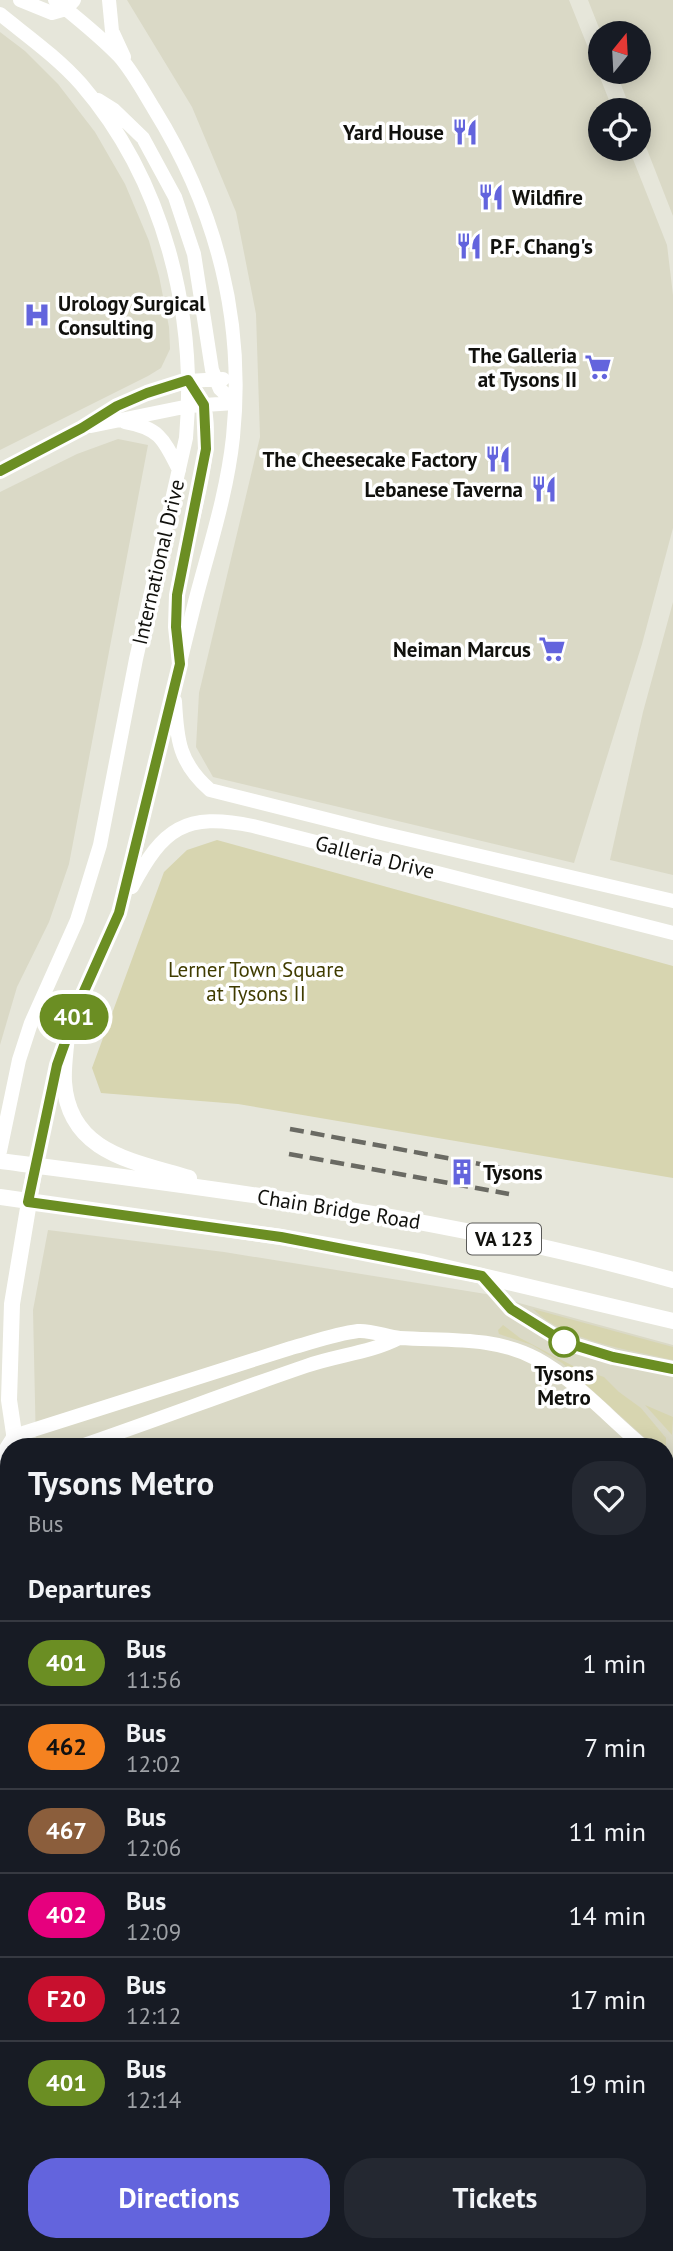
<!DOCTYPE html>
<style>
:root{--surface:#171b24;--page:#242831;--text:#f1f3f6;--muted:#9ea1a6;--line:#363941;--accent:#6364dd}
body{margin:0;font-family:"PT Sans",sans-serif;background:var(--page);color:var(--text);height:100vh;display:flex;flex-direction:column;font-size:26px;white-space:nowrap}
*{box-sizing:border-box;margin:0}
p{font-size:23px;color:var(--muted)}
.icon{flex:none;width:38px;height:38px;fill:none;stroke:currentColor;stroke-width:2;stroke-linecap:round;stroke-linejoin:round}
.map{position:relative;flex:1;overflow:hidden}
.drawer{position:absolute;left:0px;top:1438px;width:674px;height:814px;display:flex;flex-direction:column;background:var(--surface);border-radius:28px 28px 0 0;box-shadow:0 4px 18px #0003}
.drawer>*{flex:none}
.badge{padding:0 14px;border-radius:23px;font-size:24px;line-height:46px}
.needle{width:46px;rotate:18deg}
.buttons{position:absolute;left:588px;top:21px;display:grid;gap:14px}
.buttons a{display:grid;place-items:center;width:63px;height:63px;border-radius:50%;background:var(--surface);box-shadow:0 4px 18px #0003;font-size:35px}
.map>.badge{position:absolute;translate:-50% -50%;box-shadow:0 0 0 4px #fff}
h2{padding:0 28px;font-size:26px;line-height:63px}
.round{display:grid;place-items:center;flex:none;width:74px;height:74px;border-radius:28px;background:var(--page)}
.head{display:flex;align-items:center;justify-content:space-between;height:119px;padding:0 28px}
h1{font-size:33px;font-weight:600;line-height:52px}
.action{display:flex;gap:14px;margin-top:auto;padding:14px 28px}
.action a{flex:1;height:80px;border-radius:28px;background:var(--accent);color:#fff;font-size:28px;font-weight:600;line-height:80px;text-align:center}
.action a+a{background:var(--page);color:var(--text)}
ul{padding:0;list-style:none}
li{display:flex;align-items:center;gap:21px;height:84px;padding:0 28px;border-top:2px solid var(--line)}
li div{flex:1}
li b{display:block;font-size:26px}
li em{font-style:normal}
li .badge{min-width:77px;font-weight:700;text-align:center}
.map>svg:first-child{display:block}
.built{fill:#dad9c6}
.green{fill:#d7d5b0}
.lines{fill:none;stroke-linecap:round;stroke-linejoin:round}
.street{stroke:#fff;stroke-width:10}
.secondary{stroke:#fff;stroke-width:14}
.primary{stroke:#fff;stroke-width:16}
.rail{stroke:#6a6a63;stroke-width:4.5;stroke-dasharray:14 7;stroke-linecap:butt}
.line-casing{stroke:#fff;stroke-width:16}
.line{stroke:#6b8e23;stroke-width:10}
.stop-dot{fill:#fff;stroke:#6b8e23;stroke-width:3.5}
.labels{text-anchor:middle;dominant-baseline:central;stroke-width:7;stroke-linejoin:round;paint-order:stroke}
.shield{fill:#fff;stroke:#585856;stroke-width:2}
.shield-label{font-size:19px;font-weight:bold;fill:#11110d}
.poi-label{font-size:21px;font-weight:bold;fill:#11110d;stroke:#fff;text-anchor:end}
.street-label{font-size:21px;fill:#11110d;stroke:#fff}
.park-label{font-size:21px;fill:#403c00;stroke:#fff}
.stop-label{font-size:21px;font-weight:bold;fill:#11110d;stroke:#fff}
</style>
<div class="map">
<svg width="673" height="2251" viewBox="0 0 673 2251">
<rect width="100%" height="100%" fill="#e6e6da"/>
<path class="built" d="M127,0H569L613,110H600V149H629L667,245L673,295V528L642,644L574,863L213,777L196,747L199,693L260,437L256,314L236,212L192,107Z
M588,0H673V216L639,129V110H631L616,72H639V33H601Z
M0,32L25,51L58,84L95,132L125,184L149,241L159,276L169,327L170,349L161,368L148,376L0,450Z
M118,439L148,445L69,864L49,922L17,987L0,1045V492L77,454Z
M673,602V875L610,860L643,712Z
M48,1230L224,1252L486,1294L673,1345V2251H507L504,2245L665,2244V1447H36L33,1310Z
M9,1783V1845L0,1834V1810Z
M0,1924L9,1935V2047L0,2059Z
M9,2060V2244H498L481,2251H0V2071Z"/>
<path class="green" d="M217,840L673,966V1178L238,1104L101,1093L92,1068L164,872L187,850Z
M533,1309L673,1347V1360C631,1350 564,1341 533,1309Z
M503,1325L520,1338L577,1368L604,1377L619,1392L641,1408L666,1438V1449L644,1437L562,1363L532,1345L499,1334L498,1330Z
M645,1405L673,1417L672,1435Z"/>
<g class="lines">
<path class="street" d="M0,1865L9,1875
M0,1900L9,1910
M0,2108L9,2082
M0,2124L9,2136
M128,2244L137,2251
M157,2244L165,2251"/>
<path class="secondary" d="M20,0L52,13L66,9L74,0
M109,0L112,31L124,57
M0,14C27,36 57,57 81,84C164,180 197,313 186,438L136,659L100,845L77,920L31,1023L19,1060L0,1151
M98,100L114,110L143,138L175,197L194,254L212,370L220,389L235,403
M125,422C160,428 164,440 179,470
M91,426L189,406L235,403
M0,471L82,428L117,406L147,393L188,381L223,379
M179,655C177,635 175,615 177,595C182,545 219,449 203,403C200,395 194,388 188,381
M175,701C177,740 179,763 210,790L377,832L673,901
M132,887C163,828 185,812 253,826L673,933
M35,1166L57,1065L81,998L119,913L132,865C152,777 173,690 195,602C209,548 227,494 233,437C245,320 216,209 154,109C143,91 133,72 119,56C100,36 77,18 55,0
M78,1447C154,1421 230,1392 306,1366C337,1355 370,1353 399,1338
M0,1458L14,1436L291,1348C313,1342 335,1334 358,1331C372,1330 387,1337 400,1338C446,1341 495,1336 537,1359C577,1381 609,1418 644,1447
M665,1464L673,1469
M0,1473L9,1470
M665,2206L673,2209
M413,2251L423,2244"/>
<path class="primary" d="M67,1034C66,1050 63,1067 64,1082C69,1153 133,1161 189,1178
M0,1161C226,1190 453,1218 673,1280
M0,1197L281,1237L423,1262L673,1321
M16,1447L9,1400L12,1304L35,1166
M0,1568L2,1629L0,1647
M0,1759L9,1738"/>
<path class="rail" d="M290,1129L512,1170
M289,1154L509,1194"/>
</g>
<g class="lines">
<g class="line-casing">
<path id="line" d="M0,471L82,428L117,406L147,393L188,380L204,405L206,449L177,595L176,627L180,664L119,913L81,998L57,1065L28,1202L281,1237L482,1276L511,1309L564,1342L613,1357L673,1369"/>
</g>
<use href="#line" class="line"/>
</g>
<defs>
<g id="restaurant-bare" transform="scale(2.1)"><path d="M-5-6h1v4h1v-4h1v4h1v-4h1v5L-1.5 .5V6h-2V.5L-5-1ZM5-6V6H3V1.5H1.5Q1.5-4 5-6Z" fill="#6364dd" stroke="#fff" stroke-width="2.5" paint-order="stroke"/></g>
<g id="hospital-bare" transform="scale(2.1)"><path d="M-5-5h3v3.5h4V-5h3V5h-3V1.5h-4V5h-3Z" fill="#6364dd" stroke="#fff" stroke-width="2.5" paint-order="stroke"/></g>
<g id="supermarket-bare" transform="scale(2.1)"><path d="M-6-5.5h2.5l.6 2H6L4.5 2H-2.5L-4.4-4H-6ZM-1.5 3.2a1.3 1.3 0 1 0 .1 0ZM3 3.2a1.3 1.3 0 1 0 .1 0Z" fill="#6364dd" stroke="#fff" stroke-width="2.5" paint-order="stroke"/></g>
<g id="building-bare" transform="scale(2.1)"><path d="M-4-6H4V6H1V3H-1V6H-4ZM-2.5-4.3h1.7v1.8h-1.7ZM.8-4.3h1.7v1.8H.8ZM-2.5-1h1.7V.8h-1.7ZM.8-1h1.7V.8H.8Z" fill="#6364dd" stroke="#fff" stroke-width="2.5" paint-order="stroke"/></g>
</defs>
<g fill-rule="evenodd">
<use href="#restaurant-bare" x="465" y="132"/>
<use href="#restaurant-bare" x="491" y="197"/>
<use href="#restaurant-bare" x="469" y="246"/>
<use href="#hospital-bare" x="37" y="315"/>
<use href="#supermarket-bare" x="598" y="367"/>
<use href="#restaurant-bare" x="498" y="459"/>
<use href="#restaurant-bare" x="544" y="489"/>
<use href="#supermarket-bare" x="552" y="649"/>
<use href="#building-bare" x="462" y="1172"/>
</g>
<circle class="stop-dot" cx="564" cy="1342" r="14"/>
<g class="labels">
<rect class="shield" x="467" y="1223.5" width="74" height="31" rx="5"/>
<g class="shield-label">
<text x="504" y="1239">VA 123</text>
</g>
<g class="poi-label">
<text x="444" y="132">Yard House</text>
<text x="512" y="197" text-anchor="start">Wildfire</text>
<text x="490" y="246" text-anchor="start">P.F. Chang's</text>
<text x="58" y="303" text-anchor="start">Urology Surgical<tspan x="58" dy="24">Consulting</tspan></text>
<text x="577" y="355">The Galleria<tspan x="577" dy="24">at Tysons II</tspan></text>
<text x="477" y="459">The Cheesecake Factory</text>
<text x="523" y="489">Lebanese Taverna</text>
<text x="531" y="649">Neiman Marcus</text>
<text x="483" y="1172" text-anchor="start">Tysons</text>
</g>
<g class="street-label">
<text transform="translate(158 562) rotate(-77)">International Drive</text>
<text transform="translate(375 857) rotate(14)">Galleria Drive</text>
<text transform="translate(339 1209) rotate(9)">Chain Bridge Road</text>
</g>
<g class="park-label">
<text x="256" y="969">Lerner Town Square<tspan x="256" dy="24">at Tysons II</tspan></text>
</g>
<g class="stop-label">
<text x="564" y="1373">Tysons<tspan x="564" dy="24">Metro</tspan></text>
</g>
</g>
</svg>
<div class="buttons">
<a><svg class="needle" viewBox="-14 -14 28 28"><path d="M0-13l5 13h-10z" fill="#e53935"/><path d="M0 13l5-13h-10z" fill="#9ea1a6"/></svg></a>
<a><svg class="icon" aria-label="locate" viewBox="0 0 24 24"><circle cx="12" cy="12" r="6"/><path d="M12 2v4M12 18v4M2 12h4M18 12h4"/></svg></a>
</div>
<b class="badge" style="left:74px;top:1017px;background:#6b8e23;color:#fff">401</b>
<section class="drawer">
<div class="head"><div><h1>Tysons Metro</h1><p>Bus</p></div><a class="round"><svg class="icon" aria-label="heart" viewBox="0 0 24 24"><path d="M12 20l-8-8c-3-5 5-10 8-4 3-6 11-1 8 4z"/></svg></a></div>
<h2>Departures</h2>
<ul>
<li><span class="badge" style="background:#6b8e23;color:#fff">401</span><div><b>Bus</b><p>11:56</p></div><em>1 min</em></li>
<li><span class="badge" style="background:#f58220;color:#111">462</span><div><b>Bus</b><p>12:02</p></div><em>7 min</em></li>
<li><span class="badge" style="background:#8b5e3c;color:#fff">467</span><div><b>Bus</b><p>12:06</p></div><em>11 min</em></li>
<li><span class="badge" style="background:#e6007e;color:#fff">402</span><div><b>Bus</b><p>12:09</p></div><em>14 min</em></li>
<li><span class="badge" style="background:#c8102e;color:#fff">F20</span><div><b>Bus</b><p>12:12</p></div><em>17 min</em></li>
<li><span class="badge" style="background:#6b8e23;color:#fff">401</span><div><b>Bus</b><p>12:14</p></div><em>19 min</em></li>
</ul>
<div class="action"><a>Directions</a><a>Tickets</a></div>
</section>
</div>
